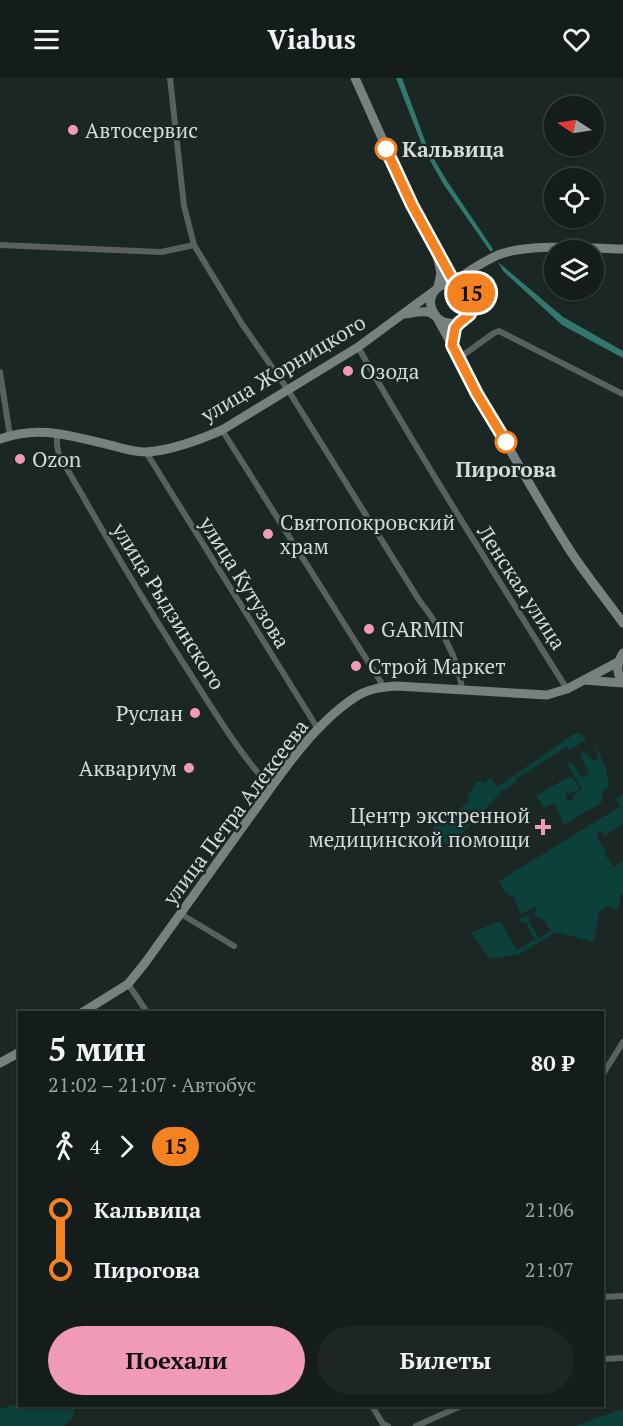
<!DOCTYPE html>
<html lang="ru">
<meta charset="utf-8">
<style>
:root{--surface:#141d1c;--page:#1d2625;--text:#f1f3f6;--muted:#9da2a3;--line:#333b3b;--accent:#f09ab6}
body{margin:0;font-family:"PT Serif",serif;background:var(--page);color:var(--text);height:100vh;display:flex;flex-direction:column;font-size:22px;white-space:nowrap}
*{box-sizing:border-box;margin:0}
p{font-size:20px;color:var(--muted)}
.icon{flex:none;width:33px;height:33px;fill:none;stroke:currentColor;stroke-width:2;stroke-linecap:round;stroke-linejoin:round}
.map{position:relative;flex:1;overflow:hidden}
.side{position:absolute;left:18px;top:933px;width:586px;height:396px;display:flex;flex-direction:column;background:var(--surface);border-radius:0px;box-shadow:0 2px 4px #0004,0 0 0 2px var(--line)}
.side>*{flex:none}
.badge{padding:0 12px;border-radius:20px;font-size:21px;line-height:39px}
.needle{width:39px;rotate:282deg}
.fabs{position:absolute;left:544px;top:18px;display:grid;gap:12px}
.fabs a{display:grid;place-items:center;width:60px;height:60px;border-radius:50%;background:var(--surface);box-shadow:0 2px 4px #0004,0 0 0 2px var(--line);font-size:30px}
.map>.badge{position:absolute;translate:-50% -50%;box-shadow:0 0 0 3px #fff}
.legs{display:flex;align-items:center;gap:9px;height:66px;padding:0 30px;font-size:20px}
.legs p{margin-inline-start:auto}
.headline{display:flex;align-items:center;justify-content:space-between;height:102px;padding:0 30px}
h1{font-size:33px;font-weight:700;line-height:45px}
.button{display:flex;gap:12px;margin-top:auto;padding:12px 30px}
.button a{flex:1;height:69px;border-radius:36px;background:var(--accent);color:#111;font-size:24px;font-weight:700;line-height:69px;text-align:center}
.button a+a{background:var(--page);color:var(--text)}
ul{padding:0 30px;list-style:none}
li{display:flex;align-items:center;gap:21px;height:60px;font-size:22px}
li i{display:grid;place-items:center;width:9px;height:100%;margin:0 8px;background:currentColor}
li i::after{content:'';width:15px;height:15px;margin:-8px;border:4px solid;border-radius:50%;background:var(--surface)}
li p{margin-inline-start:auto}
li:first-child i{background:linear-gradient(#0000 50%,currentColor 0)}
li:last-child i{background:linear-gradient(currentColor 50%,#0000 0)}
header{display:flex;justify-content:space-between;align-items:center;height:78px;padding:0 30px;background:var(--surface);font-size:27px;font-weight:700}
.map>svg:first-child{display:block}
.green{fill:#0c403a}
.water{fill:#33786e}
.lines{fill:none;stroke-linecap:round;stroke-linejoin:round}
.street{stroke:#59605e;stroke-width:6}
.secondary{stroke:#77817f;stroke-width:9}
.line-1-casing{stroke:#fff;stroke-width:14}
.line-1{stroke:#f58220;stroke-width:9}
.poi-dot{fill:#f09ab6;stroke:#1a2725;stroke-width:2}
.stop-1-dot{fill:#fff;stroke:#f58220;stroke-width:3}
.labels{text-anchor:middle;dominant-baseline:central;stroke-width:5;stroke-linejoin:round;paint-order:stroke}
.poi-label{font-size:21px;fill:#d3dcda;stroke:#1a2725;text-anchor:start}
.stop-label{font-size:21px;font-weight:bold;fill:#d3dcda;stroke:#1a2725;text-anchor:start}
.street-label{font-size:21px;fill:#d3dcda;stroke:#1a2725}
</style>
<header><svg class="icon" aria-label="menu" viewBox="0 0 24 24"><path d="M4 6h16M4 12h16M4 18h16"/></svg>Viabus<svg class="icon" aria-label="heart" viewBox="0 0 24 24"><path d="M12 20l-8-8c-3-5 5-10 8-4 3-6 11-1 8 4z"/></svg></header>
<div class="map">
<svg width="623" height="1348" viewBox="0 0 623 1348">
<rect width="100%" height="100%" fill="#1a2725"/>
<path class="green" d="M579,655L587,661L569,673L566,669L516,701L517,704L502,713L452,766L448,767L442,762L432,763L433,749L469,724L467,718L476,705L480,703L484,705L491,699L496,708L500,707L574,656Z
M595,665L606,691L609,709L603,713L601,725L564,747L555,726L548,727L544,730L536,718L568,699L573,700L580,710L573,715H566V722H573L574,717L582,711L567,684L572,685L582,699L589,696L580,677L582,674L587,675L594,684L598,680Z
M623,716V746L604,758L603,754L599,753L597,760L606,774L605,777L614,789L623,783V816L621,817L618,832L607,828L599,834L594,864L556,854L520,876L490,881L471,854C482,852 491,844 501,844L517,872L535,861L528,850V846L520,843V840L527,838L530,839L529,843L539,860L551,853L544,842L537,840L534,834L537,832L536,829L520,836L514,819C505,818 503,810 499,803L621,728L616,721Z
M19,1326L20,1328H75L73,1338L64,1348H0V1331Z
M623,1331V1348H575Z"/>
<path class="water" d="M396,0H402L428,71L447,103L493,171L492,173H490L444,107L424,72Z
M498,184L563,239L623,273V280L562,247L503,193Z"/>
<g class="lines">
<path class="street" d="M170,0L184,128L194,167L242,246L288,312L419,522C440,549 458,578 462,611
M0,167L161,174L194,167
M358,269C424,385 496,498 567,611
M459,280L494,255L499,253L623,316
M0,294L10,358
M222,352L384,609
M57,355V367L59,377C101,450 143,523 189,594C214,633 239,675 271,710
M146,374L318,651
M181,836L234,868
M128,906L147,934
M603,996L623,964
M603,1219L623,1218
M603,1281L623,1280
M372,1328L383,1346L388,1348
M416,1348L461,1328"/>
<path class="secondary" d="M355,0L412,127L435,169L441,195L438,209
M441,180L454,204
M454,204C467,194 483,184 498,177C526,165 591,170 623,171
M405,236C412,235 421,233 428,234C435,236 438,242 444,244C459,249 473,239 473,223C471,187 413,208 436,238C479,316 521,395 569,471C585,496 605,520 623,545
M0,361C41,346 73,359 114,368C124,371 135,374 146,374C171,373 199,362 222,352L358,269L434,213
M623,575C616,587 616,594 623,605
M584,602L623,605
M83,934L128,906L145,885C181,835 216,786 252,736C280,697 313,647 354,620C367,611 381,609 397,608L547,617L567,611L618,584
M0,985L20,974"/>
</g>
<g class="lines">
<g class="line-1-casing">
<path id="line-1" d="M386,71L412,127L454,204L468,211L473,225L470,236L459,245L455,250L452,267L477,316L506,364"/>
</g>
<use href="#line-1" class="line-1"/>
</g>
<g class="poi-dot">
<circle cx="73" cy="52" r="6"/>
<circle cx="348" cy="293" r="6"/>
<circle cx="20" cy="381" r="6"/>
<circle cx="268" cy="456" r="6"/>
<circle cx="369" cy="551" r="6"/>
<circle cx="356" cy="588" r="6"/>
<circle cx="195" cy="635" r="6"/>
<circle cx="189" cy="690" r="6"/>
<path d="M540 740h6v6h6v6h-6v6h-6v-6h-6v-6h6z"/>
</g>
<g class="stop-1-dot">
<circle cx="386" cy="71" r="10"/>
<circle cx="506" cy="364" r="10"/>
</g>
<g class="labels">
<g class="poi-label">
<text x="85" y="52">Автосервис</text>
<text x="360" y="293">Озода</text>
<text x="32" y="381">Ozon</text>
<text x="280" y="444">Святопокровский<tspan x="280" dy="24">храм</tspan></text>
<text x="381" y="551">GARMIN</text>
<text x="368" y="588">Строй Маркет</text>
<text x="183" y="635" text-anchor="end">Руслан</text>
<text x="177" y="690" text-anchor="end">Аквариум</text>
<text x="530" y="737" text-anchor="end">Центр экстренной<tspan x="530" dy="24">медицинской помощи</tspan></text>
</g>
<g class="stop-label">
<text x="402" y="71">Кальвица</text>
<text x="506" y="391" text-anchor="middle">Пирогова</text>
</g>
<g class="street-label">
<text transform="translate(283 290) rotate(-31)">улица Жорницкого</text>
<text transform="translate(245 504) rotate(58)">улица Кутузова</text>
<text transform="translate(522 509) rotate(57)">Ленская улица</text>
<text transform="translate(169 528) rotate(58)">улица Рыдзинского</text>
<text transform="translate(235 734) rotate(-53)">улица Петра Алексеева</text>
</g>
</g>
</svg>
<div class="fabs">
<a><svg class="needle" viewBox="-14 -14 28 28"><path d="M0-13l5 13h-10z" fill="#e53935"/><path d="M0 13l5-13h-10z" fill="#9da2a3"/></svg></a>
<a><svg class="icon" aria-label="locate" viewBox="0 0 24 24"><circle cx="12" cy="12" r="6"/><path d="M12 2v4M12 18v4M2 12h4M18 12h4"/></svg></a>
<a><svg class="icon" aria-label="layers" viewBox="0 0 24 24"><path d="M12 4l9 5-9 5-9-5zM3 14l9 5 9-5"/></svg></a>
</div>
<b class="badge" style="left:471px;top:215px;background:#f58220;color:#111">15</b>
<section class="side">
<div class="headline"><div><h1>5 мин</h1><p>21:02 – 21:07 · Автобус</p></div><b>80 ₽</b></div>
<div class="legs"><svg class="icon" aria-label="walk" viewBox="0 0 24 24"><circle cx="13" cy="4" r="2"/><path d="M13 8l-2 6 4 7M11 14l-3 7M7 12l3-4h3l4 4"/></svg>4<svg class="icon" aria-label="forward" viewBox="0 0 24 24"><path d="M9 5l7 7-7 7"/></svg><b class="badge" style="background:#f58220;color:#111">15</b></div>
<ul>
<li><i style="color:#f58220"></i><b>Кальвица</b><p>21:06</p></li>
<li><i style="color:#f58220"></i><b>Пирогова</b><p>21:07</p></li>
</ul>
<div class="button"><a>Поехали</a><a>Билеты</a></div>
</section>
</div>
